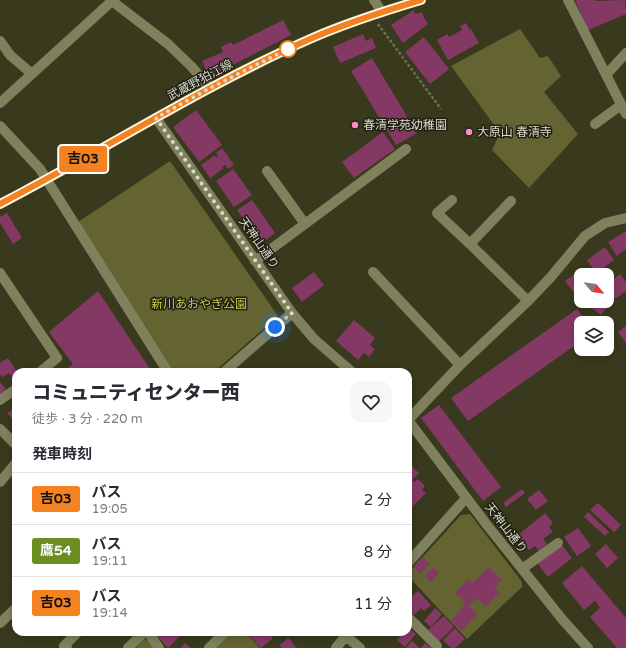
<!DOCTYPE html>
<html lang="ja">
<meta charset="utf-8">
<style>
:root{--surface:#fff;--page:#f7f7f7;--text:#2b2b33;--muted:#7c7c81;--line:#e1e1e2}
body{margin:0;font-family:"Varela Round","Noto Sans JP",sans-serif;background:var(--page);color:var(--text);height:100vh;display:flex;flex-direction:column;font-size:15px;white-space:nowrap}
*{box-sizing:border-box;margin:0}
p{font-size:13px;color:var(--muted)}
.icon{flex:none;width:22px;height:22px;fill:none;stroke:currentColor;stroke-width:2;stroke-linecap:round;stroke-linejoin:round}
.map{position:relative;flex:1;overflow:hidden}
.drawer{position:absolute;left:12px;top:368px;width:400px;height:268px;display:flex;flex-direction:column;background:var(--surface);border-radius:12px;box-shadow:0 2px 6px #0003}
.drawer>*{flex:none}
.badge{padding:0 8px;border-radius:3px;font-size:14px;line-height:26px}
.needle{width:26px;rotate:119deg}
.controls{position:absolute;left:574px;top:268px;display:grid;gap:8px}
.controls a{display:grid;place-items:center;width:40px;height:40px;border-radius:8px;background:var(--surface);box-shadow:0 2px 6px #0003;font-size:20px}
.you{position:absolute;width:20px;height:20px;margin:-10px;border:3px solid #fff;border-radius:50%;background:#1a73e8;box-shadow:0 0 0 6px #1a73e833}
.map>.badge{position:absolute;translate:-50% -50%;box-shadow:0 0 0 2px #fff}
h2{padding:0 20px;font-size:15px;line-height:36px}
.round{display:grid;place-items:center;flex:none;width:42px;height:42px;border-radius:12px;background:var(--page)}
.headline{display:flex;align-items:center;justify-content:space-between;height:68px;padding:0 20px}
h1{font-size:19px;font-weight:800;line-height:30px}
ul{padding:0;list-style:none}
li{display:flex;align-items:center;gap:12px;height:52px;padding:0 20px;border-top:1px solid var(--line)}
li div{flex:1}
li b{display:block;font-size:15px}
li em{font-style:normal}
li .badge{min-width:44px;font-weight:700;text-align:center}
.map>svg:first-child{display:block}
.green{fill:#636431}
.building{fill:#843965}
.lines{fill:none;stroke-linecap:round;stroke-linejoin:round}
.path{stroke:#6d6d55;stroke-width:2.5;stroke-dasharray:3 2;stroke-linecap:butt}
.minor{stroke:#7f815c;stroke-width:10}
.major{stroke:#c7ca7d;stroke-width:10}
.line-casing{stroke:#fff;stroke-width:9}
.line{stroke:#f58220;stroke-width:6}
.walk{stroke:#dadbca;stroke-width:4;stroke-dasharray:0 7.2}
.stop-dot{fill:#fff;stroke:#f58220;stroke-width:2}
.poi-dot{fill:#f98fca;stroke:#1f2013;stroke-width:1.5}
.labels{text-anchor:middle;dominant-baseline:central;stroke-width:3;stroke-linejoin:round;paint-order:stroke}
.street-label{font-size:12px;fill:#dadbca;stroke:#1f2013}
.poi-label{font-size:12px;fill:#dadbca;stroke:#1f2013;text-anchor:start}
.park-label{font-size:12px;fill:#c8ca4b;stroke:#1f2013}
</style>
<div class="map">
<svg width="626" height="648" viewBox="0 0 626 648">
<rect width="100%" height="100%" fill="#39391d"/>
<path class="green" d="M520,29L540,58L548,56L561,76L544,92L578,134L529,188L492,150L500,133L451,66Z
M170,161L278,316L214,372H174L78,222Z
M470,514L522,582V587L467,639L408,576V573L461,515Z
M230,632H245L260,648H214Z
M144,639L149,640L154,648H136Z"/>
<path class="building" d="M575,0H595V1L625,0L626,14L588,30Z
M414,10L415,14L421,12L428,24L403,43L391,25Z
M283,20L291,35L209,77L202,61L223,52L221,47L231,42L233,45Z
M466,23L470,30L471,29L479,43L448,60L437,40L447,34L449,37L462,30L460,26Z
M363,34L366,41L372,38L376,48L340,63L333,47Z
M424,37L449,69L430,84L405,52Z
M372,58L417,133L396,145L351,71Z
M196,110L222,145L199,162L173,127Z
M383,132L395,149L354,178L342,162Z
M222,148L234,165L228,169L225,165L222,167L223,169L210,178L201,165L215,155L216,158L218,156L216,153Z
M233,169L252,195L234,207L216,181Z
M252,200L275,233L260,244L237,210Z
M7,213L22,238L13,244L0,223V217Z
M626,231V249L617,256L608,242Z
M605,247L614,260L596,273L587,260Z
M583,268L588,275H581V288L574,293L565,281Z
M314,272L324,285L302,302L292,288Z
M620,274L626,282V291L615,299L607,289V284Z
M98,291L152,372H62L73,364L49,332Z
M607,296L613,300L601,315L589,306L593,301H607Z
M577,309L587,323H581V341L468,421L451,398Z
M354,320L375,338L370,345L375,349L369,357L364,353L358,360L336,341Z
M626,326V343L618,332Z
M8,358L17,372L16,377L13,379L9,373L2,377L0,374V363Z
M0,382L6,389L0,394Z
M439,405L501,487L483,501L421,418Z
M16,407V423L7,413Z
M408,463L419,473L412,480L414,482L418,479L425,486L422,490L426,493L408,511Z
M522,489L525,493L506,507L503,503Z
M539,490L548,501L536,510L527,499Z
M598,503L621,525L614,532L590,510Z
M588,512L609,532L605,536L584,517Z
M545,513L553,523L549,527L553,532L543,539L547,544L539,551L535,546L529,550L517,536Z
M578,528L591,546L577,556L564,537Z
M561,544L572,558L548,577L537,563Z
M606,544L618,558L607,568L595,554Z
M422,557L430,564L421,574L413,567Z
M582,566L626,618V648H617L590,617L600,608L595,601L584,610L562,583Z
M433,567L439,573L431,582L425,576Z
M488,567L502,580L494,588L499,592L486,607L477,598L469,606L477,614L462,631L451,621L466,603L455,593L468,579L473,583Z
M418,591L431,605L424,611L421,608L414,615L408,608V600Z
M435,608L442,614L431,627L424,621Z
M444,616L454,627L438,642L428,630Z
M408,627L416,634L405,647L397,640L403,632H408Z
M455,628L465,639L455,648H451L443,640Z
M161,632H180L182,634L168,648L157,636Z
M246,632H272L270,634L273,638L261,648Z
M288,638L293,642L292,643L297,648H282L279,646Z
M412,641L420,648H406Z
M185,643L191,648H181Z
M425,643L431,648H421Z"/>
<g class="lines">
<path class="path" d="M378,24L441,109"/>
<path class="minor" d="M374,0L382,12
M568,0L626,114
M112,1L168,44L191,66L210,88
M0,41L10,55L32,74
M606,75L626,53
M0,103L113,0
M156,118L292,313L314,339L352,372
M595,124L621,105
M0,126L40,169L168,372
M267,171L305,224
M452,200L437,213L470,244L528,301
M470,244L511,201
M255,261L406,149
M373,272L460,365
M0,273L57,358L40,372
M224,372L292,313
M0,400L16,389
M408,420L460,365L528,301L550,278L585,236L605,223L626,218
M408,420L487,525L562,619L588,648
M0,429L16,445
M0,482L16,463
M408,563L466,498
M522,569L558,543
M408,617L437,646
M0,623L16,608
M148,632L159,648
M346,636L360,648
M67,648L64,646L78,632
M128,648L144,632
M209,648L225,632
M336,648L349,632"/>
<path class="major" d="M0,204C104,150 203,86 310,39C346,23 384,11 421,0"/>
</g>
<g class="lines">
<g class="line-casing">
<path id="line" d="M0,204C104,150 203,86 310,39C346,23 384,11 421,0"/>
</g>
<use href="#line" class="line"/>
<path class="walk" d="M275,327L292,313L156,118L210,88L288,49"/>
</g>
<circle class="stop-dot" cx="288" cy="49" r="8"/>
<g class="poi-dot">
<circle cx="355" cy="125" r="4"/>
<circle cx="469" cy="132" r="4"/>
</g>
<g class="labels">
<g class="street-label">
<text transform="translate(200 80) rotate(-28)">武蔵野狛江線</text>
<text transform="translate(259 243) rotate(55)">天神山通り</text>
<text transform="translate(506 528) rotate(52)">天神山通り</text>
</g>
<g class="poi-label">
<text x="363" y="125">春清学苑幼稚園</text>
<text x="477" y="132">大原山 春清寺</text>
</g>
<g class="park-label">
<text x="199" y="304">新川あおやぎ公園</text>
</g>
</g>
</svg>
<div class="controls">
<a><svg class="needle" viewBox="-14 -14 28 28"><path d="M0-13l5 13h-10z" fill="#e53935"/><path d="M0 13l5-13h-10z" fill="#7c7c81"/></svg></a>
<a><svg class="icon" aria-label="layers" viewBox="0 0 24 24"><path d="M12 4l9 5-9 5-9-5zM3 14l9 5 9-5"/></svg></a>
</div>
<div class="you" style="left:275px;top:327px"></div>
<b class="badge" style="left:83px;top:159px;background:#f58220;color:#111">吉03</b>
<section class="drawer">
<div class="headline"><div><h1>コミュニティセンター西</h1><p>徒歩 · 3 分 · 220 m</p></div><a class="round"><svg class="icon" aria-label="heart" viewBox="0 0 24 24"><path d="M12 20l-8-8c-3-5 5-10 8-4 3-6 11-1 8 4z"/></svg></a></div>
<h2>発車時刻</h2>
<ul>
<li><span class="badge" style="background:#f58220;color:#111">吉03</span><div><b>バス</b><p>19:05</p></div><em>2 分</em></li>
<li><span class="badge" style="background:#6b8e23;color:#fff">鷹54</span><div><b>バス</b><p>19:11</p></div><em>8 分</em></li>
<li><span class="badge" style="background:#f58220;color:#111">吉03</span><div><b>バス</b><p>19:14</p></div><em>11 分</em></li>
</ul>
</section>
</div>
